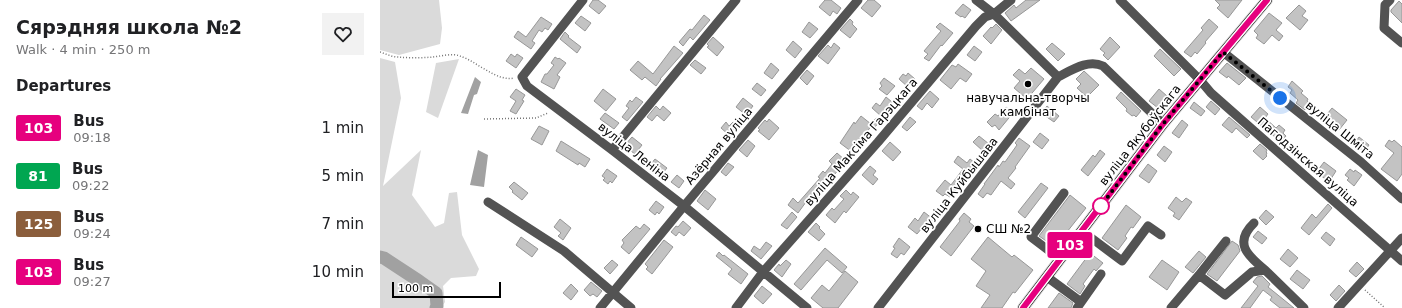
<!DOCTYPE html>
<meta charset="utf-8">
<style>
:root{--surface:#fff;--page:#f2f2f2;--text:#202124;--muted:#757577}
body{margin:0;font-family:"DejaVu Sans",sans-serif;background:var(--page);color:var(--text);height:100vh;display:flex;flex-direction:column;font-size:15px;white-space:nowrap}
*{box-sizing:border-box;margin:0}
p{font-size:13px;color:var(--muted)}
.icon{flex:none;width:22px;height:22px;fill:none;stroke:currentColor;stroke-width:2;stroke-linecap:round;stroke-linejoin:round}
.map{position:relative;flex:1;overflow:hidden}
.sheet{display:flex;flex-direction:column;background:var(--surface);width:380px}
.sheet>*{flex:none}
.badge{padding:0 8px;border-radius:3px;font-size:14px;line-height:26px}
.scale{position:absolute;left:12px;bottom:10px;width:109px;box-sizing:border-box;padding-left:4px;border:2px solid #000;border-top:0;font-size:11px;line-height:14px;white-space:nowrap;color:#000;-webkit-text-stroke:3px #fff;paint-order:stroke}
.you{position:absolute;width:20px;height:20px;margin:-10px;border:3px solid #fff;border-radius:50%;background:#1a73e8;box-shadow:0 0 0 6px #1a73e833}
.map>.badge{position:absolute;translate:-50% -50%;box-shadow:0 0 0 2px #fff}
h2{padding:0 16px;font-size:15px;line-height:36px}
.round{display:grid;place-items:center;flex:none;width:42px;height:42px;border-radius:0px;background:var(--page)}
.headline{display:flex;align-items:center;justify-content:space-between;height:68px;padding:0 16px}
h1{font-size:19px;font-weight:700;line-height:30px}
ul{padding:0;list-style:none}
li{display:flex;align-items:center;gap:12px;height:48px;padding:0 16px}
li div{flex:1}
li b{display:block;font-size:15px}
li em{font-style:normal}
li .badge{min-width:44px;font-weight:700;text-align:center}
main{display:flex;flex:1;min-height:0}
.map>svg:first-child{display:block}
.green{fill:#dadada}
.water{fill:#a1a1a1}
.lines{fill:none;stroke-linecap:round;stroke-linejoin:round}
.river{stroke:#a1a1a1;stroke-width:13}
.building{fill:#c3c3c3;stroke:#979797}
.major-casing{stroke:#dbdbdb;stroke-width:12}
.path{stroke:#757575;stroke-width:1.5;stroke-dasharray:1 2;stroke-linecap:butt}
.minor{stroke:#535353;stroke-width:9}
.major{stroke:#000;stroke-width:10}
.line-casing{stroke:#fff;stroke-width:9}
.line{stroke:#e6007e;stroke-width:6}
.walk{stroke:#000;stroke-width:4;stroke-dasharray:0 7.2}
.poi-dot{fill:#000;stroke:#fff;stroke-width:1.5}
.stop-dot{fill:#fff;stroke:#e6007e;stroke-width:2}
.labels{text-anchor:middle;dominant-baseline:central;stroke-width:3.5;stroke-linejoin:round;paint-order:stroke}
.poi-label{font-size:12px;fill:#000;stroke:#fff}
.street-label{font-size:12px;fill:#000;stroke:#fff}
</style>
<main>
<section class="sheet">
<div class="headline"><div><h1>Сярэдняя школа №2</h1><p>Walk · 4 min · 250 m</p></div><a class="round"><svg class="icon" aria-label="heart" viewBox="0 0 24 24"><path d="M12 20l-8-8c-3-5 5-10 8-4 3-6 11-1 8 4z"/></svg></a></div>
<h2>Departures</h2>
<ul>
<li><span class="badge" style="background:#e6007e;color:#fff">103</span><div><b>Bus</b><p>09:18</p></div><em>1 min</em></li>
<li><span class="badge" style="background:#00a651;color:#fff">81</span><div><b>Bus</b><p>09:22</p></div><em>5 min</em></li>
<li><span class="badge" style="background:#8b5e3c;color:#fff">125</span><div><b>Bus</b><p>09:24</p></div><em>7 min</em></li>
<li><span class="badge" style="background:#e6007e;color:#fff">103</span><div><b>Bus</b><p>09:27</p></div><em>10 min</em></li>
</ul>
</section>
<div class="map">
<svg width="1022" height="308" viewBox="0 0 1022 308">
<rect width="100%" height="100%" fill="#fff"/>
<path class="green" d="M0,0H59L62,28L60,44L19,55L0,50Z
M0,58L15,62L21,98L3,186L41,150L32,195L55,227L64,223L69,193L77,192L82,235L99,269L96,276L71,278L63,286L65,302L61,308H0Z
M79,59L58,118L46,112L56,63Z"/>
<path class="water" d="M95,77L101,82L97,94L94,95L88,114L81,113Z
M98,150L108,155L104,187L90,185Z"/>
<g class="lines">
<path class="river" d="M0,257L4,258L39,281L56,293L57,306L56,308"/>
</g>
<path class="building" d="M213,0H218L226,6L219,14L209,6Z
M445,0H451L461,8L457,14L453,11L450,16L439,7Z
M488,0H494L501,6L492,17L481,8Z
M646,0H660L631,21L625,13L634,5L636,8Z
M835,0H862L848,18L837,8L840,5Z
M1019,1L1022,4V23L1011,12V10Z
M583,4L591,10L585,18L582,16L581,17L575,13Z
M919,5L926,11L922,16L928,20L920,30L906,18Z
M889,13L902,23L896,30L903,36L899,41L892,35L884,44L876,38L878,35L874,31Z
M324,15L330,20L313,40L310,37L303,46L299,42L310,29L312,30Z
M201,16L211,23L205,31L195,23Z
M161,17L172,24L168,30L165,28L162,32L159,30L152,41L155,43L151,49L134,37L138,31L146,37Z
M470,19L473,22L472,24L477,29L470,38L460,30Z
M829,19L838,27L825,42L826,43L817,54L815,52L811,57L804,52L823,30L821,28Z
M429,22L438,29L430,38L422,32Z
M560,23L573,33L562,46L561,45L549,61L544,58L548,54L544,51L561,31L556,27Z
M616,24L622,30L611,44L603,36L611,27L612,28Z
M185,32L189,36L188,37L201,47L197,53L180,39Z
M333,37L344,47L337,56L327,47L329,46L327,44Z
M730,37L740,47L728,60L723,55L725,53L720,49Z
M413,41L422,49L415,58L406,50Z
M454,43L460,48L448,64L438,56L448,45L451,48Z
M672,43L685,54L678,61L666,49Z
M294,46L303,53L280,79H281L276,86L265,77L262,80L250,70L258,61L273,74Z
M594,46L602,52L595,61L587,55Z
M780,49L801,69L794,76L774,56Z
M131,54L135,57L137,54L143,58L136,68L126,61Z
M175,57L178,59L179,58L186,63L177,75L180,77L174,89L161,82L165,74H167L174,65L171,63Z
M315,60L326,68L321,74L310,65Z
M391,63L399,70L392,79L384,73Z
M847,63L866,78L859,85L848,76L847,78L839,72Z
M578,64L592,74L586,82L580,78L571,89L560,80L572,65L576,67Z
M651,68L664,79L647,99L634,88L640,81L633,75L639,69L645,74Z
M427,70L434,76L427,85L420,78Z
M704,71L719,85L707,97L697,88L701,84L696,79Z
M528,73L535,79L528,87L519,79L523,74L526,76Z
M504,78L515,86L507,95L499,89L502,86L500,83Z
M912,81L923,91L921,93L928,99L927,101L931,104L925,110L916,103L918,100L910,93L912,90L908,87Z
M377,83L386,90L381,96L372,89Z
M136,89L145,95L142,100L144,101L136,114L130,111L136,101L130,97Z
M223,89L236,99L226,111L214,101Z
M779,89L787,96L778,108L769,101Z
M550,91L559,99L552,108L547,103L542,110L537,106Z
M741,92L761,111L756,117L754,115L752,116L746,111L747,109L736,98Z
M256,97L263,102L247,121L242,117L249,108L246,106L250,100L252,102Z
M506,97L512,102L501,116L492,108L496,103L500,106Z
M363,98L373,106L366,115L356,107Z
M831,101L840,109L835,115L826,107Z
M814,102L825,111L821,116L810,108Z
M276,106L280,110L283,106L291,113L284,121L277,115L272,121L267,117Z
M667,106L679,116L674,122L661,113Z
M626,107L633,113L619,130L615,125L612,127L607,122L615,114L618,116Z
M880,107L888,114L885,118L896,128L899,125L905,130L903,133L906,136L901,142L871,117Z
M952,108L967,120L959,130L955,127L954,129L949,125L951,123L944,118Z
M225,113L239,123L234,129L220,119Z
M481,116L491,124L496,118L500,121L495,127L492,125L472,152L460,143L474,122L475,124Z
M530,117L536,122L527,131L522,127Z
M849,117L870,135L867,138L856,128L852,133L842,125Z
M389,119L399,128L389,140L378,131L380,130L378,128L385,120L387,122Z
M802,120L808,125L799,138L792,133Z
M346,122L349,126L353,122L357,125L349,135L341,128Z
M159,126L169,131L162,145L151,139Z
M660,133L669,140L662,149L653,142Z
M599,136L609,144L603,151L593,142Z
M252,137L262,145L255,154L244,146Z
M979,137L989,145L984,152L974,144Z
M639,138L650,146L635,167L636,168L628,178L635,184L631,189L621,181L611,195L607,193L603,198L598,194L605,184H604L618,165L619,167L623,161L625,162L637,145L635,143Z
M368,140L375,146L367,157L359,150Z
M1009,140L1012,142L1014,140L1022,147V174L1017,181L1001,169L1014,153L1005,146Z
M181,141L210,159L205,167L199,163L198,165L176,151Z
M510,142L521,152L513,161L502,151Z
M880,144L887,150L886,152L887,153L886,155L887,156L883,160L873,151Z
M784,146L792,152L785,162L777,155Z
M720,150L725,154L708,176L701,170L713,155L715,157Z
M457,153L466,161L454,175L455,176L452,181L449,179L439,193L441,195L437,200L435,198L429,205L426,202L418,213L408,205L413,198L418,203L440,178L438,177L443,171L445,173L452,164L449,161Z
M578,156L587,163L590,159L595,163L582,181L583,182L570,197L565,194L563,196L556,191L565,180L571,185L583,169L574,162Z
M275,159L287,168L282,174L270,165Z
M944,162L956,171L949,182L939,174L940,172L938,170Z
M348,163L354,167L346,176L341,172Z
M768,164L777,171L769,183L759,176Z
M490,166L496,171L493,175L498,179L493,185L482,175Z
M227,169L237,176L232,183L230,181L228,184L223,180L225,178L222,176Z
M970,169L974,172L975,170L982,175L974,186L967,180L969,178L965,175Z
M297,175L304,181L299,188L291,182Z
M134,182L148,193L142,200L132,192L133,191L129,187Z
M661,183L668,188L645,218L638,212Z
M325,190L336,199L328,210L317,201Z
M466,190L471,195L473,192L479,197L466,213L464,211L455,223L446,215L452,208L454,210L464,199L460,196Z
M690,195L706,208L675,247L659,236Z
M796,197L802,202L806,198L812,202L799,220L793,216L795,213L788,208Z
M276,201L284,207L279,214L277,212L275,215L269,210Z
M948,204L952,208L929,235L921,228L932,214L936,218Z
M746,205L761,217L753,228L751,227L745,236L747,238L738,250L722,238Z
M886,210L894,217L886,225L879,218Z
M412,212L417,217L407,229L401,225Z
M544,212L553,219L549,224L547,222L537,234L528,227L535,218L538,221Z
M584,213L591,219L589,222L594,226L571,256L560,247L580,221L579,219Z
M180,219L191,228L183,240L178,236L181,233L174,227Z
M303,221L311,228L304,236L299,232L296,236L291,232L296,226L298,227Z
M436,223L440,227L439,228L445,234L439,241L428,232Z
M264,224L270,229L249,254L241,247L244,243L242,240L256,226L260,229Z
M878,231L887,238L882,244L873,237Z
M946,232L955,239L950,246L941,238Z
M141,237L158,249L152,257L136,245Z
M608,237L632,257L634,255L653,270L635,293L633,292L622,308H601L610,295L596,286L606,271L591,259Z
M519,238L530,247L524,255L521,253L517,258L511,254L515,248L513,247Z
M284,240L293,247L272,274L266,269L268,267L265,264Z
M852,241L858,245L860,251L837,281L827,274Z
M386,242L392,246L381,259L371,251L374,246L380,250Z
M445,248L467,267L462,273L447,260L421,290L414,284Z
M908,249L918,258L910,267L900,259Z
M819,251L826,257L813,273L805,267Z
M339,252L343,256L344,255L368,274L361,284L348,274L352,269L336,256Z
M710,253L723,263L716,271L714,269L703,284L705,286L700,294L687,284Z
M232,260L238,265L230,274L224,268Z
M406,260L411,264L402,277L394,270L399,264L400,266Z
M782,260L799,272L787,290L769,277Z
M977,262L984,269L976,277L969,271Z
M917,270L930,280L923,289L910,279Z
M465,271L478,282L458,308H443L431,298L442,285L449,291Z
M882,276L890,284L888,287L914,308H900L890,300L892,297L883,290L870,308H861L878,286L873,282L877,277Z
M211,282L222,291L217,297L213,294L210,296L204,290Z
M191,284L198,291L191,300L183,293Z
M959,285L965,291L956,301L950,295Z
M382,286L392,294L383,304L374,296Z
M679,293L693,303L691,308H668Z"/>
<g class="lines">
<g class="major-casing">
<path id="major" d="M643,308L783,124L887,0"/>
</g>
<path class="path" d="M0,52C6,54 12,57 18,57C29,58 42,58 53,57C62,56 72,53 80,56C96,61 117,82 134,78
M104,119L156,118L168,113
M985,290L1005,308"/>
<path class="minor" d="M203,0L142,77L147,86L232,150L304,206L427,308
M596,0L614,14L678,77C692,70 708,59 723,66L783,124
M740,0L820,80L831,93L1022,261
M1010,0L1005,5L1004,28L1022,43
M843,52L981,162L1022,199
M232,150L356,0
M108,202L184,251L251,308
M874,223C853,243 868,256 885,270
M702,231L742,261L768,226L781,235
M680,259L651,237L684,193
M819,275L846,241
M667,277L701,302
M220,308L304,206L478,0
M356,308L383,272L498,142L596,26L605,17L614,14L631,0
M498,308L678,77
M697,308L721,274
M791,308L819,275L845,295L872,272L885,270L924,308
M958,308L1022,238"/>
<use href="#major" class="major"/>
</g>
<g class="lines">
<g class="line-casing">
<path id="line" d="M643,308L783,124L887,0"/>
</g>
<use href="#line" class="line"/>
<path class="walk" d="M721,206L720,207L783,124L843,52L900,98"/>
</g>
<g class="poi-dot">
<circle cx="648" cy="84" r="4"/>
<circle cx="598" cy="229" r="4"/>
</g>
<circle class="stop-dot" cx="721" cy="206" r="8"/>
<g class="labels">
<g class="poi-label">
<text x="648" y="98">навучальна-творчы<tspan x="648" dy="14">камбінат</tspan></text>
<text x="606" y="229" text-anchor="start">СШ №2</text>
</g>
<g class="street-label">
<text transform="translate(960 130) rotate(39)">вуліца Шміта</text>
<text transform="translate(760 135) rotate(-52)">вуліца Якубоўскага</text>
<text transform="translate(481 142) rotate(-49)">вуліца Максіма Гарэцкага</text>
<text transform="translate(339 146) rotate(-50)">Азёрная вуліца</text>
<text transform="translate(254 152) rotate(38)">вуліца Леніна</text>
<text transform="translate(928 162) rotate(41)">Пагодзінская вуліца</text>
<text transform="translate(579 185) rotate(-52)">вуліца Куйбышава</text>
</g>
</g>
</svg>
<div class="scale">100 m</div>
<div class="you" style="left:900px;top:98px"></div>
<b class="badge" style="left:690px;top:245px;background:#e6007e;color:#fff">103</b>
</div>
</main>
